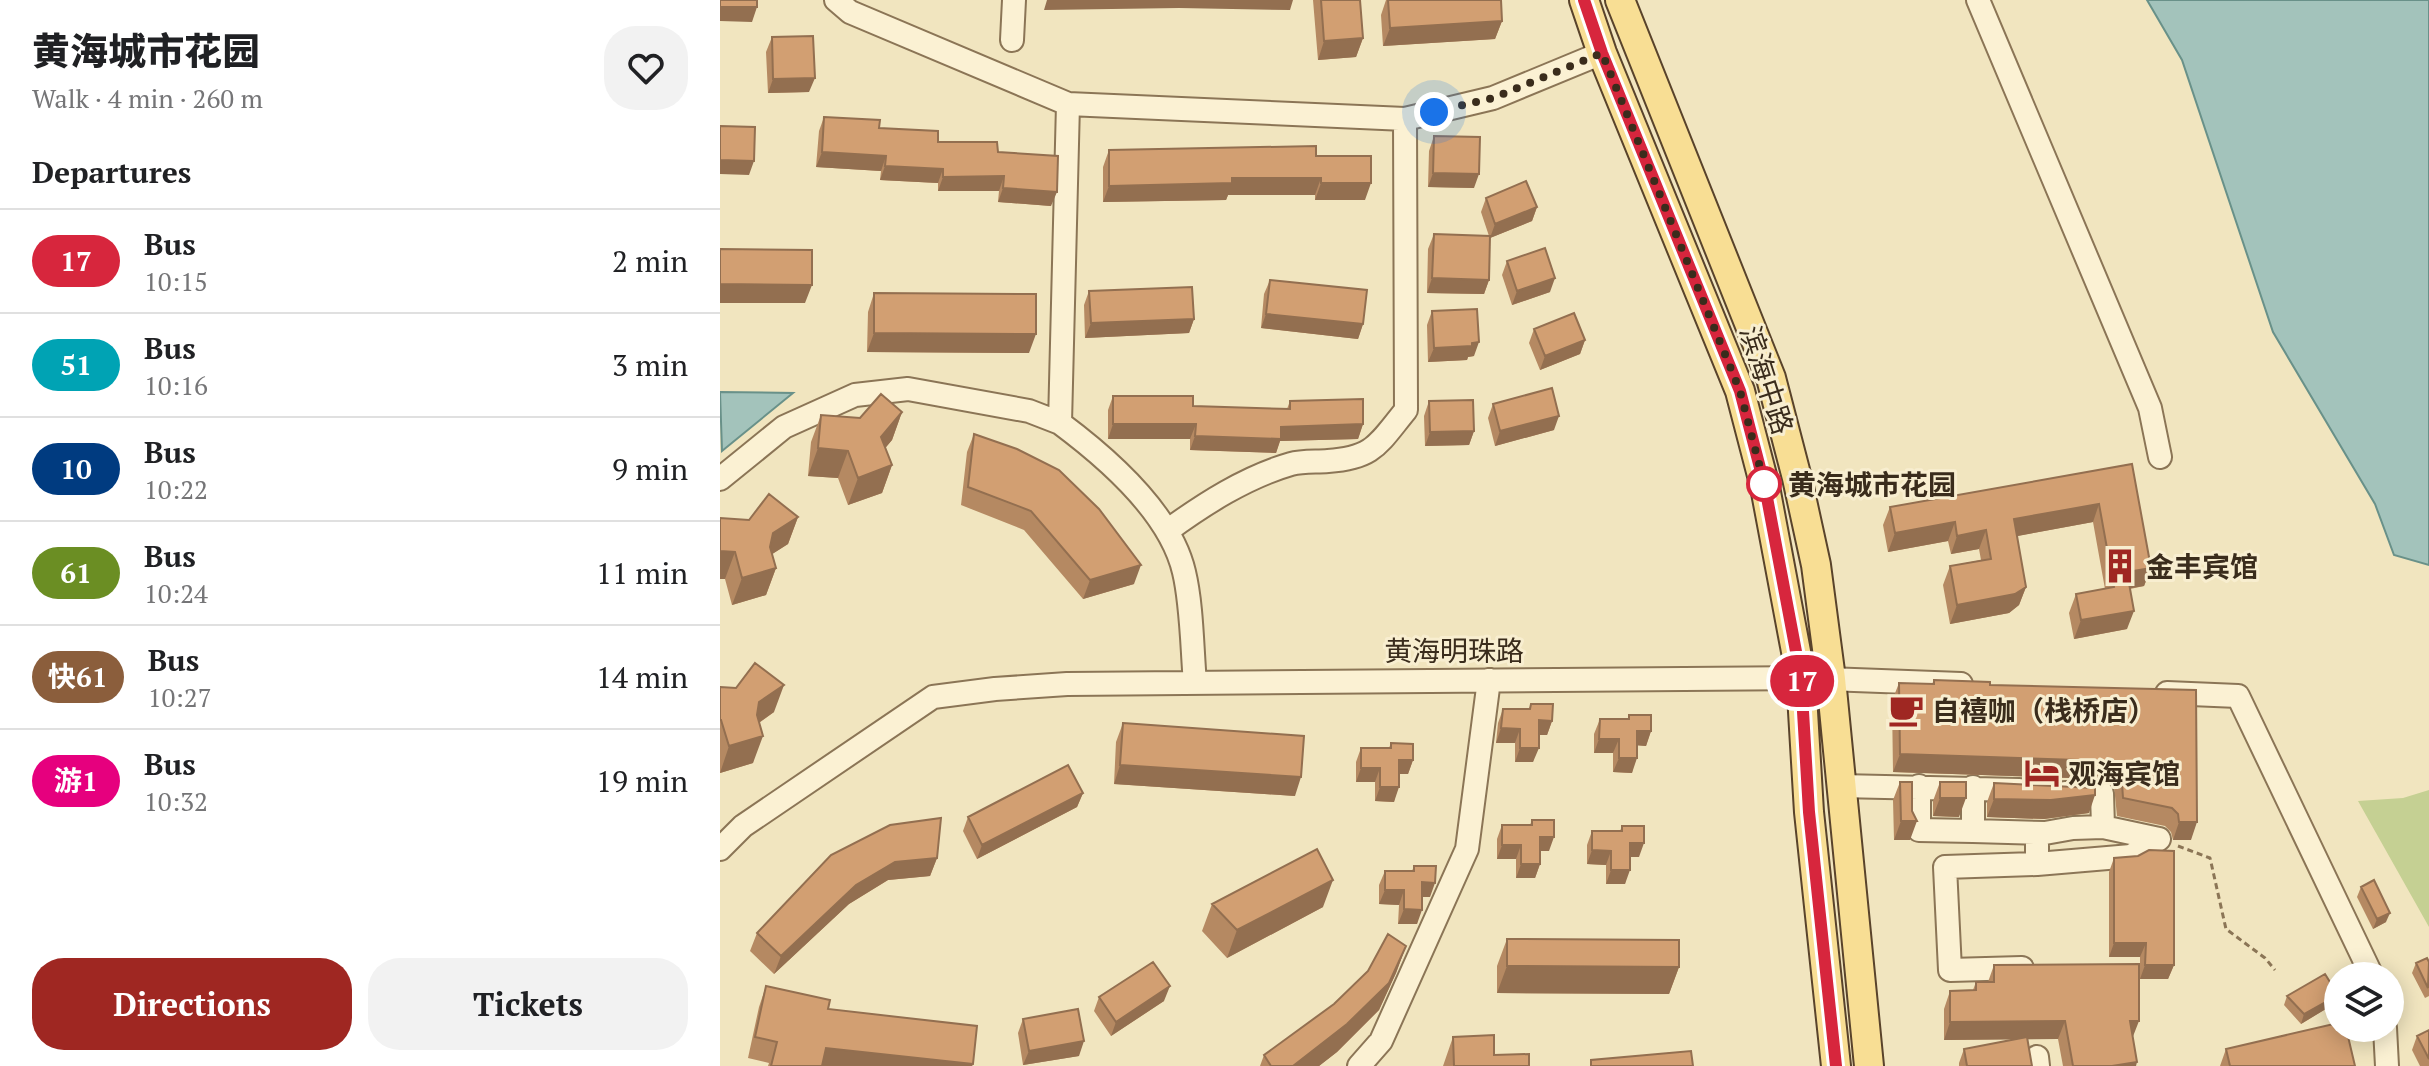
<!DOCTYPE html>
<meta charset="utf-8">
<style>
:root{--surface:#fff;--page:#f2f2f2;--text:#202124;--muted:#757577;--line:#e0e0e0;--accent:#9f2722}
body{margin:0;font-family:"PT Serif","Noto Sans SC",serif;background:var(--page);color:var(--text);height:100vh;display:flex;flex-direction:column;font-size:30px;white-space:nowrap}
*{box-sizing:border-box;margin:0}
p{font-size:26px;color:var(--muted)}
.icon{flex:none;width:44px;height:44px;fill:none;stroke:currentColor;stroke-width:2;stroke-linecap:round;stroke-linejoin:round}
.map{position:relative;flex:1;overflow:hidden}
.drawer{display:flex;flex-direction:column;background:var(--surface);width:720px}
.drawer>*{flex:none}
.badge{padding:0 16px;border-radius:26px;font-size:28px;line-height:52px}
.tools{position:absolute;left:1604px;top:962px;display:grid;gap:16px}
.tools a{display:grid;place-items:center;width:80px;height:80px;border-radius:50%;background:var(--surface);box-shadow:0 4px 20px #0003;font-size:40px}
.you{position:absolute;width:40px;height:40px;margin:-20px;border:6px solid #fff;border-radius:50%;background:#1a73e8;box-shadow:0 0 0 12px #1a73e833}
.map>.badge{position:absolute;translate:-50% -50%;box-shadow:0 0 0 4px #fff}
h2{padding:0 32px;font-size:30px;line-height:72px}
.round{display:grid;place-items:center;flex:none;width:84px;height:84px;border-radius:32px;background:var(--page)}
.overview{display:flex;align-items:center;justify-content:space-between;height:136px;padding:0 32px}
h1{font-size:38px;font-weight:800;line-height:60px}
.primary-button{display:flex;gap:16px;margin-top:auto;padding:16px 32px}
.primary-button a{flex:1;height:92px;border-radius:32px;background:var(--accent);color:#fff;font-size:32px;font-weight:800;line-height:92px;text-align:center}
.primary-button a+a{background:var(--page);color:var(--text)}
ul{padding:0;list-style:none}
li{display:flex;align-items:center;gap:24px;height:104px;padding:0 32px;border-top:2px solid var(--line)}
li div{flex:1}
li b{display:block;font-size:30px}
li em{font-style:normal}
li .badge{min-width:88px;font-weight:700;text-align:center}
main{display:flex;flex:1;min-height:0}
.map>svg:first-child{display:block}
.green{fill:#c5d093}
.water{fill:#a3c3bb;stroke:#699189;stroke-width:2}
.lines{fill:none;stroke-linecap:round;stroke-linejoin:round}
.minor-casing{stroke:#8b7556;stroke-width:26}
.major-casing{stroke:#59432b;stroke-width:32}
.path{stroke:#8b7556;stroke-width:3;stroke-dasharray:6 4;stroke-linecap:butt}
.minor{stroke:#fbf1d3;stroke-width:22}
.major{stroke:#f8de94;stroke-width:28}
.wall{fill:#b58962}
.shaded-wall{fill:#936f50}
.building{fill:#d29f72;stroke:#936f50;stroke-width:2}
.line-casing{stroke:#fff;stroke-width:18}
.line{stroke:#d7263d;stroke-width:12}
.walk{stroke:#3a2c1c;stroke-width:8;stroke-dasharray:0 14.4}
.stop-dot{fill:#fff;stroke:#d7263d;stroke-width:4}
.labels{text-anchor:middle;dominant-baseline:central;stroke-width:6;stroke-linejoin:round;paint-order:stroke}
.street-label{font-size:28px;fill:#3a2c1c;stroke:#f8eed0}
.stop-label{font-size:28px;font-weight:bold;fill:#3a2c1c;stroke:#f8eed0;text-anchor:start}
.poi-label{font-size:28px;font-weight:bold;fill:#3a2c1c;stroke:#f8eed0;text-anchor:start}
</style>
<main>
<section class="drawer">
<div class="overview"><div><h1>黄海城市花园</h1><p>Walk · 4 min · 260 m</p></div><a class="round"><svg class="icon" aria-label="heart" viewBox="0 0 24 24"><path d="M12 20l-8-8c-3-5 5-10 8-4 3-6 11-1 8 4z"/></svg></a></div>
<h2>Departures</h2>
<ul>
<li><span class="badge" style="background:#d7263d;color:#fff">17</span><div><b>Bus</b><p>10:15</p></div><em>2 min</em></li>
<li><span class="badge" style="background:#00a3b4;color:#fff">51</span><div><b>Bus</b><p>10:16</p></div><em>3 min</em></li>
<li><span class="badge" style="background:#003b80;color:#fff">10</span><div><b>Bus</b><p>10:22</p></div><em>9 min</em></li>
<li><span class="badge" style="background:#6b8e23;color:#fff">61</span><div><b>Bus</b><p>10:24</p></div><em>11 min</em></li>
<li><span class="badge" style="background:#8b5e3c;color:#fff">快61</span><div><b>Bus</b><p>10:27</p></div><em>14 min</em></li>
<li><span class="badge" style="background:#e6007e;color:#fff">游1</span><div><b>Bus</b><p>10:32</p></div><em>19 min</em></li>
</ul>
<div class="primary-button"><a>Directions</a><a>Tickets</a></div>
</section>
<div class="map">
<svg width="1709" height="1066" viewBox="0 0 1709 1066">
<rect width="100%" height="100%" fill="#f1e5bf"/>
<path class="green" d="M1709,790V927L1638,801L1683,798Z"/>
<path class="water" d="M1427,0H1709V565L1674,555L1655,504L1553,332L1462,60Z
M0,392L73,393L2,451Z"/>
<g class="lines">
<g class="minor-casing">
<path id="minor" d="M116,0L130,12L348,104L685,119L773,98L882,53
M1258,0L1430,408L1440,457
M292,40L294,0
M348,104L340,423C387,458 450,512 464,572C472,605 472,649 475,683
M0,479L64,427L135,395L188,389L309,411L340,423
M447,531C484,504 526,477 571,464C582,461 596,462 608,461C654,458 658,444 686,410L685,119
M1447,693L1518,696L1652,976
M1120,786L1299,790
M1199,786V830L1253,831
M1253,787V831L1325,833L1353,828L1383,827
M1345,793H1382L1383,827L1439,839
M0,849L23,826L213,697L275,689L347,684L1081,678L1241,684
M1317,864L1411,856L1439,839
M1302,968L1230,970L1225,867L1317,864V833
M1665,1028L1667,1066
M1317,1057L1318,1066
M639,1066L661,1041L747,849L769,680"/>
</g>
<g class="major-casing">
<path id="major" d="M864,0L882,53L1020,391L1045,487L1081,678L1089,812L1116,1066
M900,0L1051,378L1077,478L1096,565L1111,679L1149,1066"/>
</g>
<path class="path" d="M1458,846L1490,858L1506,929L1545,958L1555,970"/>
<use href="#minor" class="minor"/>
<use href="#major" class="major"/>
</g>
<path class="wall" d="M593,0H640L643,38L636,57L598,60Z
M666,0H781L782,21L775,39L663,46L661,15Z
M52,37L89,92L48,93L46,52Z
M104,117L218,142L278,152L331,206L278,202L279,191H218V183L160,180L161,171L96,167L99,131Z
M714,136L754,188L708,187L709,151Z
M389,150L596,156L645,200H595V195H508L506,200L383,202V167Z
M766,198L817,207L812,221L770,238L769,280L764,294L707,293L708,249L714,234L769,236L761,212Z
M787,261L830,292L792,305L782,275Z
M550,280L643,324L638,339L541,328L544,294Z
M369,291L474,319L469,333L365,338L364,305Z
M154,293L309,353L147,352L148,312Z
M712,311L754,356L748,357L747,360L708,362L707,325Z
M814,329L865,340L860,354L820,370L809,343Z
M393,396L473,406L567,409L570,401L643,424L638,439L560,441L556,453L470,450V439H388V410Z
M709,401L754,431L749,445L705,446L704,416Z
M773,404L834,430L775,446L768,418Z
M182,412L172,440L165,448L172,465L162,493L128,505L118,478L88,476L91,442L101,415L140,418Z
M254,434L414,584L363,599L304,530L241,505L247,452Z
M1412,464L1431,568L1424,586L1410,589L1407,629L1354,639L1349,613L1356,594L1385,589L1373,522L1297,536L1306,587L1299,605L1289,613L1230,624L1223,585L1230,566L1261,560L1259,549L1231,554L1228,541L1168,552L1163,525L1170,507Z
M78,517L68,544L52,554L56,568L46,595L12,605L5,579H0V518L29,520Z
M1214,680L1270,685L1476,690L1471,840H1453L1451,832L1445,826L1397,816L1394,786L1383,779L1173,772L1172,701L1179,683L1212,684Z
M0,687L54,712L39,723L33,763L0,773Z
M811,704L832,721L827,735H819L813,762H795V743H776L778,723L783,709H809Z
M909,715L931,731L926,746L917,745L912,773L893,772V753H874V734L880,719H908Z
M403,723L575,796L394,784L396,742Z
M671,743L693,760L688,774H679L674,802L655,801V782H636V762L641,748H669Z
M1180,782L1190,840H1174L1173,800Z
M1220,782L1239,817L1213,816V801Z
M1274,783L1369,813L1324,819L1267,817V802Z
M363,793L357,807L257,859L243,831L248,817Z
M812,820L829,851H820V864L815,878H796V859H777V839L782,825H810Z
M902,826L919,857H910L905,884H886V865L867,864V845L872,831H900Z
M217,858L210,876L168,880L129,904L54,974L30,951L37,933Z
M1394,858L1454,965L1448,979H1420V957H1389V872Z
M694,866L710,897H702L697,924H678L679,905L659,904V885L665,871H692Z
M1641,887L1666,922L1653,929L1637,897Z
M492,904L603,907L507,958L482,931Z
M787,939L959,967L949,994L777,993V966Z
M686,946L676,973L659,1010L617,1052L599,1066H540L544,1055L614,1004Z
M1709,962V996L1705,998L1692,973L1696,963Z
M1274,965L1413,1037L1416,1066H1343L1338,1039H1307L1312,1066H1239V1063L1244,1049L1295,1039L1224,1040V1009L1230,991L1253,990L1256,982H1268Z
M46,986L253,1064L252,1066H48L49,1063L28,1058L39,1007Z
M1567,996L1614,1004L1581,1024L1564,1005Z
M379,997L444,1001L391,1036L374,1011Z
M303,1019L359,1056L303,1065L298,1033Z
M1709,1030V1066H1700L1692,1050L1697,1036Z
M733,1037L774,1055L809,1066H723Z
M1506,1049L1635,1066H1500Z"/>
<path class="shaded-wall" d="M327,0H573L570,10L459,8L324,10Z
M0,7H37L32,22L0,21Z
M782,21L775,39L663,46L670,28Z
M643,38L636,57L598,60L604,41Z
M95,78L89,92L48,93L53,79Z
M102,152L166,156L161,171L96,167Z
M0,160L34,161L29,175L0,174Z
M165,166L223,169L218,183L160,180Z
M713,173L759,174L754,188L708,187Z
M284,176L279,191H218L223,177Z
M512,178H601L595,195H508L506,200L383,202L389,186Z
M601,183H651L645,200H595Z
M283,188L337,192L331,206L278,202Z
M817,207L812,221L770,238L775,224Z
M712,278L769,280L764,294L707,293Z
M835,278L830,292L792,305L797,291Z
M0,284L92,285L85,303H0Z
M546,314L643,324L638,339L541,328Z
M474,319L469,333L365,338L371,323Z
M154,333L316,334L309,353L147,352Z
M865,340L860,354L820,370L825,356Z
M759,342L754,356L748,357L747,360L708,362L714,348Z
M182,412L172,440L152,464L161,437Z
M839,416L834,430L775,446L780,431Z
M393,424H476L470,439H388Z
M643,424L638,439L560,441L556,453L470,450L475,436L561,427Z
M754,431L749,445L705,446L710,432Z
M98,448L128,451L118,478L88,476Z
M172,465L162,493L128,505L138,478Z
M1379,504L1373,522L1287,538L1294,519Z
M78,517L68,544L43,560L53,533Z
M1235,522L1228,541L1168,552L1175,533Z
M1266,530L1259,549L1231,554L1237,536Z
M0,551L15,552L5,579H0Z
M421,565L414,584L363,599L370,580Z
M56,568L46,595L12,605L22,578Z
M1431,568L1424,586L1400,590L1407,572Z
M1306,587L1299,605L1289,613L1230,624L1237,605Z
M1414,611L1407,629L1354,639L1361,620Z
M64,685L54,712L30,729L39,702Z
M819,720L832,721L827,735H813Z
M781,728L800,729L795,743H776Z
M917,731H931L926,746L912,745Z
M43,736L33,763L0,773L9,746Z
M879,739H899L893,753H874Z
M800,748H819L813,762H795Z
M1180,754L1389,761L1383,779L1173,772Z
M899,758H917L912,773L893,772Z
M679,760H693L688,774H674Z
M400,765L581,777L575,796L394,784Z
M641,768H660L655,782H636Z
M660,787H679L674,802L655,801Z
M363,793L357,807L257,859L262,845Z
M1375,795L1369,813L1324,819L1267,817L1274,799Z
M1220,798H1246L1239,817L1213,816Z
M1181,821H1197L1190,840H1174Z
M1459,822H1477L1471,840H1453Z
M820,837H834L829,851H815Z
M910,843H924L919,857H905Z
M782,845H801L796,859H777Z
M872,850L891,851L886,865L867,864Z
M217,858L210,876L168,880L129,904L54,974L61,956L136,885L175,862Z
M801,864H820L815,878H796Z
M891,870H910L905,884H886Z
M613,880L603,907L507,958L517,930Z
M702,882L715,883L710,897H697Z
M665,890H684L679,905L659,904Z
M684,909L702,910L697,924H678Z
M1670,913L1666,922L1653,929L1657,919Z
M1394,943H1426L1420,957H1389Z
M686,946L676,973L659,1010L617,1052L599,1066H573Z
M1425,965H1454L1448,979H1420Z
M787,966L959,967L949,994L777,993Z
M450,986L444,1001L391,1036L396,1022Z
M1618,995L1614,1004L1581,1024L1584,1014Z
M1345,1021L1338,1039L1224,1040L1230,1022Z
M1410,1021H1419L1412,1039Z
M364,1041L359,1056L303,1065L309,1051Z
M106,1048L253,1064L252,1066H100Z
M1417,1062L1416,1066H1392Z"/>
<path class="building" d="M0,0H37V7H0Z
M601,0H640L643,38L604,41Z
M668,0H781L782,21L670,28Z
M93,36L95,78L53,79L52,37Z
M104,117L160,120L159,128L218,131V142H277L278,152L338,156L337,192L283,188L284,176L223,177V169L165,166L166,156L102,152Z
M0,126L35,127L34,161L0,160Z
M714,136L760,137L759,174L713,173Z
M596,146V156H651V183H601V178H512V183L389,186V150Z
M806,181L817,207L775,224L766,198Z
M714,234L770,236L769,280L712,278Z
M825,248L835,278L797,291L787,261Z
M0,249L92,250V285L0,284Z
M550,280L647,290L643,324L546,314Z
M472,287L474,319L371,323L369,291Z
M154,293L316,294V334L154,333Z
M757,309L759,342L752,343V346L714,348L712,311Z
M854,313L865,340L825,356L814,329Z
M832,388L839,416L780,431L773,404Z
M161,394L182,412L161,437L172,465L138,478L128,451L98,448L101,415L140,418Z
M393,396H473V406L570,409V401L643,399V424L561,427V439L475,436L476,424H393Z
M753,400L754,431L710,432L709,401Z
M254,434L297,449L339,470L379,509L421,565L370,580L311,511L248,487Z
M1412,464L1431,568L1407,572L1414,611L1361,620L1356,594L1394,587L1379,504L1294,519L1306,587L1295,594L1237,605L1230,566L1271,559L1266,530L1237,536L1235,522L1175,533L1170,507Z
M49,494L78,517L53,533L50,547L56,568L22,578L15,552L0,551V518L29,520Z
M35,663L64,685L39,702L37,715L43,736L9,746L1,720H0V687L16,688Z
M1214,680L1270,682V685L1476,690L1477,822H1459L1458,814L1452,808L1403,798L1401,768L1389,761L1180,754L1179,683L1214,684Z
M811,704H833L832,721L819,720V748H800V729L781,728L783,709H810Z
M909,715H931V731H917V758H899V739H879L880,719H909Z
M403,723L584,736L581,777L400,765Z
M671,743L693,744V760H679V787H660V768H641V748H671Z
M348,765L363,793L262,845L248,817Z
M1180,782H1192V811L1197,821H1181Z
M1220,782H1246V798H1220Z
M1274,783L1375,788V795L1331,800L1274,799Z
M221,818L217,858L175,862L136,885L61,956L37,933L111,855L170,825Z
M812,820H834V837H820V864H801V845H782V825H812Z
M902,826H924V843H910V870H891V851L872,850V831H902Z
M597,849L613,880L517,930L492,904Z
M1429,850L1454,851V965H1425L1426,943H1394V858L1418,856Z
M694,866H716L715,883L702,882V910L684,909V890H665V871H694Z
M1654,880L1670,913L1657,919L1641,887Z
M668,934L686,946L669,983L627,1024L573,1066H551L544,1055L614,1004L648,971Z
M787,939L959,940V967L787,966Z
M1707,958L1709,962L1708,988L1696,963Z
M433,962L450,986L396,1022L379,997Z
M1419,964V1021H1410L1417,1062L1392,1066H1353L1345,1021L1230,1022V991L1256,990V982H1274V965Z
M1605,974L1618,995L1584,1014L1567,996Z
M46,986L110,1000L108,1009L257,1026L253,1064L106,1048L102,1066H51L57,1042L35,1037Z
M358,1009L364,1041L309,1051L303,1019Z
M1618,1023V1028H1626L1635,1066H1510L1506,1049Z
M1709,1030V1059L1697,1036Z
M774,1035V1055L809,1054V1066H734L733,1037Z
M1307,1037L1312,1066H1247L1244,1049Z
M971,1051L973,1066H871V1060Z"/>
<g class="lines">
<g class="line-casing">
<path id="line" d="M864,0L882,53L1020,391L1045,487L1081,678L1089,812L1116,1066"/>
</g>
<use href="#line" class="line"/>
<path class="walk" d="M714,112L773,98L882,53L1020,391L1045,487L1044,484"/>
</g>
<defs>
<g id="building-bare" transform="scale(2.76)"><path d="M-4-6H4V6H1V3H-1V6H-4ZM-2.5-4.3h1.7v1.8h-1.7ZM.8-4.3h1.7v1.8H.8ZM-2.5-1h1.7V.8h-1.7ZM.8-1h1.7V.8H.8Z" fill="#9f2722" stroke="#f8eed0" stroke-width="2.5" paint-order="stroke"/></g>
<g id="cafe-bare" transform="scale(2.76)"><path d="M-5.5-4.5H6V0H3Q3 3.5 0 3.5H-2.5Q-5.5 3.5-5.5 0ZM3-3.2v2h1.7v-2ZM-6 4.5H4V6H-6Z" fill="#9f2722" stroke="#f8eed0" stroke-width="2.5" paint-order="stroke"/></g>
<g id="hotel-bare" transform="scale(2.76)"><path d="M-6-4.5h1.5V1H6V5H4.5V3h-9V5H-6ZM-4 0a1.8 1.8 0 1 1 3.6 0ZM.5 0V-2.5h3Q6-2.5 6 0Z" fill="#9f2722" stroke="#f8eed0" stroke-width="2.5" paint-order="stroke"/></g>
</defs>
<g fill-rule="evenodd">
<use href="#building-bare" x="1400" y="566"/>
<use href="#cafe-bare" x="1186" y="710"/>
<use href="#hotel-bare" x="1322" y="773"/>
</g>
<circle class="stop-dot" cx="1044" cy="484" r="16"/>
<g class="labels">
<g class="street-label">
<text transform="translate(1047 380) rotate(72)">滨海中路</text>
<text x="734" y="650">黄海明珠路</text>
</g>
<g class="stop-label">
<text x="1068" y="484">黄海城市花园</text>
</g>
<g class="poi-label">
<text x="1426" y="566">金丰宾馆</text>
<text x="1212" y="710">自禧咖（栈桥店）</text>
<text x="1348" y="773">观海宾馆</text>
</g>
</g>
</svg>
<div class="tools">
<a><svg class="icon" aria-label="layers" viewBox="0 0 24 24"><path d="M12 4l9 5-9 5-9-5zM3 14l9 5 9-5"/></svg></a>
</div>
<div class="you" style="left:714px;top:112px"></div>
<b class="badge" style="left:1082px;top:681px;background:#d7263d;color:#fff">17</b>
</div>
</main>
